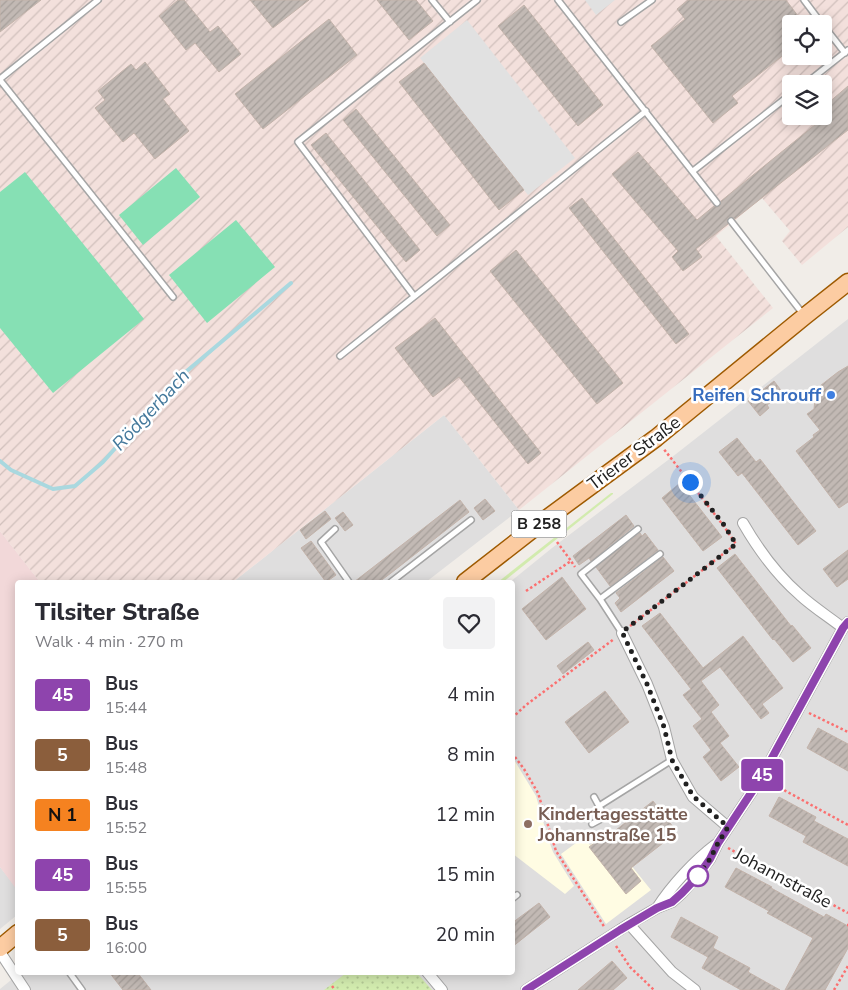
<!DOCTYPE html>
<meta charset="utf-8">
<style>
:root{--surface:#fff;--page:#f2f2f3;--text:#2b2b33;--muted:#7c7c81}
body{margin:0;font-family:"Nunito Sans",sans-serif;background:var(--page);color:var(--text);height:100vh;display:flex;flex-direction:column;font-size:19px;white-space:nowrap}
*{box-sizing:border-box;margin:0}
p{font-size:16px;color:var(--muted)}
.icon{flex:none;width:28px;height:28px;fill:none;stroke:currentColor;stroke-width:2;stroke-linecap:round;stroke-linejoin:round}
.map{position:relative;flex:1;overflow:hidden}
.details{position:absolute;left:15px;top:580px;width:500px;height:395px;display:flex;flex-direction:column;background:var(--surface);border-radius:5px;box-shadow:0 2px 12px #0003}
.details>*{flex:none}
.badge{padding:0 10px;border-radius:4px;font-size:18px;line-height:32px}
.buttons{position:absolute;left:782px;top:15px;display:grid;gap:10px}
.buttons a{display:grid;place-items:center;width:50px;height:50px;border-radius:5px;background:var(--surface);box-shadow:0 2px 12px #0003;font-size:25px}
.you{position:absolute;width:25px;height:25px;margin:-12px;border:4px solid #fff;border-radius:50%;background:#1a73e8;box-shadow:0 0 0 8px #1a73e833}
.map>.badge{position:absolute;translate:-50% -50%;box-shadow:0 0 0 2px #fff}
.round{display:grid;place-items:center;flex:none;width:52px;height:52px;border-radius:5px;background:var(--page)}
.overview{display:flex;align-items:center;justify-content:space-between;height:85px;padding:0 20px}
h1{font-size:24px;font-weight:800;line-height:38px}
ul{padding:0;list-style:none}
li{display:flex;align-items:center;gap:15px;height:60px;padding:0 20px}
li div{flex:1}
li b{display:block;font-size:19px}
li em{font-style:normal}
li .badge{min-width:55px;font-weight:700;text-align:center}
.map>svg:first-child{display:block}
.residential{fill:#dfdede}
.commercial{fill:#f2d8d9}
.education{fill:#fffce3}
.military{fill:url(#military-furrows);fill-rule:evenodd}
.grass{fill:#d2ebae}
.garden{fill:url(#garden-dots)}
.pitch{fill:#86e0b4}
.parking{fill:#e1e1e1}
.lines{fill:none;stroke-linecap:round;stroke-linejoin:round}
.stream{stroke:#a9d8df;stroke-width:4}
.building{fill:url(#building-hatch);stroke:#c3b3aa}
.lane-casing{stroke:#a5a5a5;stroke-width:8}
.street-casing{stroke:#a5a5a5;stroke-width:12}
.primary-casing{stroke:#9e5a00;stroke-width:19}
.path{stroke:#fb7070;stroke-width:2.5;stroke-dasharray:2.5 2.5;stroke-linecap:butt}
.lane{stroke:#fff;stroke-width:5}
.street{stroke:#fff;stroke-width:10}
.primary{stroke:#fccca2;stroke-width:16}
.line-casing{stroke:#fff;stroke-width:11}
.line{stroke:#8e44ad;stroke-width:8}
.walk{stroke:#212121;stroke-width:5;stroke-dasharray:0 9}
.shop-dot{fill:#3f7fe0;stroke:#fff;stroke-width:2}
.education-dot{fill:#8d6e63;stroke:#fff;stroke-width:2}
.stop-dot{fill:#fff;stroke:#8e44ad;stroke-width:2.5}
.labels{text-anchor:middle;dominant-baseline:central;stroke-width:5;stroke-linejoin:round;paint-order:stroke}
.shield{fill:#fff;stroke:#646464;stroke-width:1}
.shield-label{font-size:16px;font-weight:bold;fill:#212121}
.shop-label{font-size:18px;font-weight:bold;fill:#366cbe;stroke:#fff;text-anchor:end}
.street-label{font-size:18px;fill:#212121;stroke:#fff}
.education-label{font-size:18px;font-weight:bold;fill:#785e54;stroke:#fff;text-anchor:start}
.water-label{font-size:19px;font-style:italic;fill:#43789b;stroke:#fff}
</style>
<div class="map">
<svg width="848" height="990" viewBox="0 0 848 990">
<defs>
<pattern id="military-furrows" width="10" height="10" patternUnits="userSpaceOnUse" patternTransform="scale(1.25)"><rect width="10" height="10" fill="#f3e0dc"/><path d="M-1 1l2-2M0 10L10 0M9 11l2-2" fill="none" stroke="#d0c0bc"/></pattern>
<pattern id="garden-dots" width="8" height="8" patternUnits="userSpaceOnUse" patternTransform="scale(1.25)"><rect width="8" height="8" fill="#d2ebae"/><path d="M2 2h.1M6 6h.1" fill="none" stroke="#b4c995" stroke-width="1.8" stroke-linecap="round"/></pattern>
<pattern id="building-hatch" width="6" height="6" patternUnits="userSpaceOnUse" patternTransform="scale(1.25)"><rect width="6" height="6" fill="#c2b9b4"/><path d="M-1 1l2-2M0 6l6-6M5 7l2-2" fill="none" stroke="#a69f9a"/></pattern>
</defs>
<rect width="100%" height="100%" fill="#f1ede8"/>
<path class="residential" d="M848,319V990H0V989L21,972H512V582H510L552,548L676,454Z
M444,415L519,510L426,582H233Z
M0,867L18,890L17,915L0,929Z"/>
<path class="commercial" d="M0,531L40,582H18L17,890L0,867Z"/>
<path class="education" d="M513,758L536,796L547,835L553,852L574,886L565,894L513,854Z
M605,833L651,890L606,924L561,854L584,837L590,845Z"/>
<path class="military" d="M0,0H848V227L802,265L782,241L790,231L762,198L716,236L773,308L519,510L444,415L233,582H40L0,531ZM791,24H824V56H791ZM791,84H824V116H791Z"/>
<path class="grass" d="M611,493H613V494L503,582H498Z"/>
<path class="garden" d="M346,973H417L432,990H324Z"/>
<path class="pitch" d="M176,168L200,197L143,245L119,215Z
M25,172L144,319L53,393L0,328V192Z
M236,220L275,267L207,323L169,275Z"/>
<path class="parking" d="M585,0H615L596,15Z
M467,20L575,158L528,195L420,58Z"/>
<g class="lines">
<path class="stream" d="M0,461L11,470L53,489L75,486L103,462L175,381L291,283"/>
</g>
<path class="building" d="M0,0H41L0,32Z
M178,0H184L210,32L218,26L241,54L219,72L195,43L186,50L159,16Z
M250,0H309L273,28Z
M377,0H416L433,21L409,40Z
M688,0H786L804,24H791V49L732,96L738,103L713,123L651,46L685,19L677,9Z
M524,5L603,105L578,126L498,26Z
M329,19L357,55L263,129L235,94Z
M145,62L170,94L163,99L189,131L155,159L134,133L123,142L95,108L105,100L98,91L131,64L136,70Z
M424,63L524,190L499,210L399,82Z
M848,86V130L735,219L731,217L728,218L727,221L728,224L696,249L702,257L683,271L672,257L678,251L612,174L638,152L697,220L714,206L717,207L720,206L721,203V201L832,111L827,104Z
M356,109L450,225L437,236L343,120Z
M326,133L420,250L406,262L311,145Z
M582,198L689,334L676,344L569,208Z
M516,250L623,383L597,404L490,271Z
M435,318L541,453L528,464L459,377L433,397L395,348Z
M848,366V502L839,508L796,451L814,437L813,435L820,430L807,414L814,409L816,389L838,372Z
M774,381L783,393L767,405L769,408L760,416L748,401Z
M737,438L756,462L760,459L816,531L798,545L742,473L738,476L719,452Z
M680,483L722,537L703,551L662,498Z
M485,499L495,511L483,520L474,508Z
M460,500L469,512L391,573L379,582H354Z
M325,511L331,519L306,539L300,530Z
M343,512L353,525L345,531L335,518Z
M626,515L634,526L591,561L589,558L579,565L573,556Z
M640,533L642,536L645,533L658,550L610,586L596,567Z
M311,541L336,575L326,582L301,548Z
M848,550V579L837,587L823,569Z
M735,554L791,626L792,625L811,648L793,662L774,639L773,640L717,568Z
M663,557L674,571L621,612L615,603L620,598L616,593Z
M562,577L586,609L546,640L522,609Z
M660,613L703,668L743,636L783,688L762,704L769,713L761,719L720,667L701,681L719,705L711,712L729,736L720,743L739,767L721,781L703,757L711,750L693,726L702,719L683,695L691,689L642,626Z
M588,642L594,650L563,674L557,666Z
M605,691L629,722L589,753L565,722Z
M818,728L848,744V771L807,748Z
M779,797L816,817L814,821L848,839V866L803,842L806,836L769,816Z
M653,801L677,832L631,868L641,881L626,894L589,847L605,835L607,837Z
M736,868L772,887L771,888L824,917L826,914L848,926V948L825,990H785L813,938L767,913L769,911L725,887Z
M539,903L550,917L512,947V923Z
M681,917L718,937L713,948L750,968L748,972L780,990H741L702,968L708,957L671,937Z
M612,961L627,978L613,990H578Z
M109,972H137L151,990H123Z"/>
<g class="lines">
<g class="lane-casing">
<path id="lane" d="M432,0L450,22
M558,0L717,203
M804,0L822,24
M621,22L652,0
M824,26L845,53
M0,79L98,0
M0,80L173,297
M805,84L848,50
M693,171L791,94
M731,221L803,314
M414,296L298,142L477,0
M340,356L646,111
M335,529L321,542L349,582
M391,582L471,520
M600,599L660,554
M622,633L600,599L581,574L638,529
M599,806L672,760
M592,824L605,817L594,797
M512,899L517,895
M69,972L82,990"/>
</g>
<g class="street-casing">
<path id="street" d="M743,523C758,549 777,575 800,595C813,607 829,617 843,628
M622,633L647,684L664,727L672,760L693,797L728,827
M657,908C671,886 695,860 715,845
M629,924L672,972L695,990
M0,952L25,990
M427,972L442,990
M526,990L629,924L657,908L672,902L682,893L697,876L710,859L718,843L761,778L843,628L848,622"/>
</g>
<g class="primary-casing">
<path id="primary" d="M465,582L542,522L656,438L805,316L848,282
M0,948L18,933"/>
</g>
<path class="path" d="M557,542L571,561
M526,591L571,561L575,567
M630,626L736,544L723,525L663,448
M809,713L848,732
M512,718L526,705L614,639
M512,753L524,769L538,793L556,851L605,928
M771,783L848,825
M728,848L848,913
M847,925H848
M616,946L630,967L654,990
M332,986L335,990
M834,990L848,966"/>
<use href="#lane" class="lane"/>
<use href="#street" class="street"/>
<use href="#primary" class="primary"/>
</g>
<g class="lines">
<g class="line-casing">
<path id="line" d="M526,990L620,930L657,908L672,902L682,893L698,876L710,859L718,843L761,778L843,628L848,622"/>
</g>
<use href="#line" class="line"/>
<path class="walk" d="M690,482L724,525L736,544L622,632L647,684L664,727L672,760L693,796L728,827L718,843L710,859L698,876"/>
</g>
<circle class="shop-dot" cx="831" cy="395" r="5"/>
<circle class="education-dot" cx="528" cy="824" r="5"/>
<circle class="stop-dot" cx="698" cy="876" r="10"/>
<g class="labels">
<rect class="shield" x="511.5" y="510.5" width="55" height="27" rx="4"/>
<g class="shield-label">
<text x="539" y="524">B 258</text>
</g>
<g class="shop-label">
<text x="821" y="395">Reifen Schrouff</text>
</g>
<g class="street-label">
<text transform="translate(634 453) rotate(-37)">Trierer Straße</text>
<text transform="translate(783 878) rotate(28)">Johannstraße</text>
</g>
<g class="education-label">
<text x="538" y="814">Kindertagesstätte<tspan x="538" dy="21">Johannstraße 15</tspan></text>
</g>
<g class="water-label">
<text transform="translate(151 410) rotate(-47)">Rödgerbach</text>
</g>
</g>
</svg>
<div class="buttons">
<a><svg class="icon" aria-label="locate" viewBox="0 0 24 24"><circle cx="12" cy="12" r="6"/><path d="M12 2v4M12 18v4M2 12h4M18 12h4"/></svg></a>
<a><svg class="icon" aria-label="layers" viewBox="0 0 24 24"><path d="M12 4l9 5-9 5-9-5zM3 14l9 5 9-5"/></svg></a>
</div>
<div class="you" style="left:690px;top:482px"></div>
<b class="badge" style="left:762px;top:775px;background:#8e44ad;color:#fff">45</b>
<section class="details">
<div class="overview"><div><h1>Tilsiter Straße</h1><p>Walk · 4 min · 270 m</p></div><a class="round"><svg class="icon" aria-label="heart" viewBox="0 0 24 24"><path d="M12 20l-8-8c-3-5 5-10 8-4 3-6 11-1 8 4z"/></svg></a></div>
<ul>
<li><span class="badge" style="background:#8e44ad;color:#fff">45</span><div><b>Bus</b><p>15:44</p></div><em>4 min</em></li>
<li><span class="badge" style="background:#8b5e3c;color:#fff">5</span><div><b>Bus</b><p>15:48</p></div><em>8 min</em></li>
<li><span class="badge" style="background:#f58220;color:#111">N 1</span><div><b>Bus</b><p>15:52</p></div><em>12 min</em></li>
<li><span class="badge" style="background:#8e44ad;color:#fff">45</span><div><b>Bus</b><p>15:55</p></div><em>15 min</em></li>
<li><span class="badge" style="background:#8b5e3c;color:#fff">5</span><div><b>Bus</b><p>16:00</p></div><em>20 min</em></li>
</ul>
</section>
</div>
